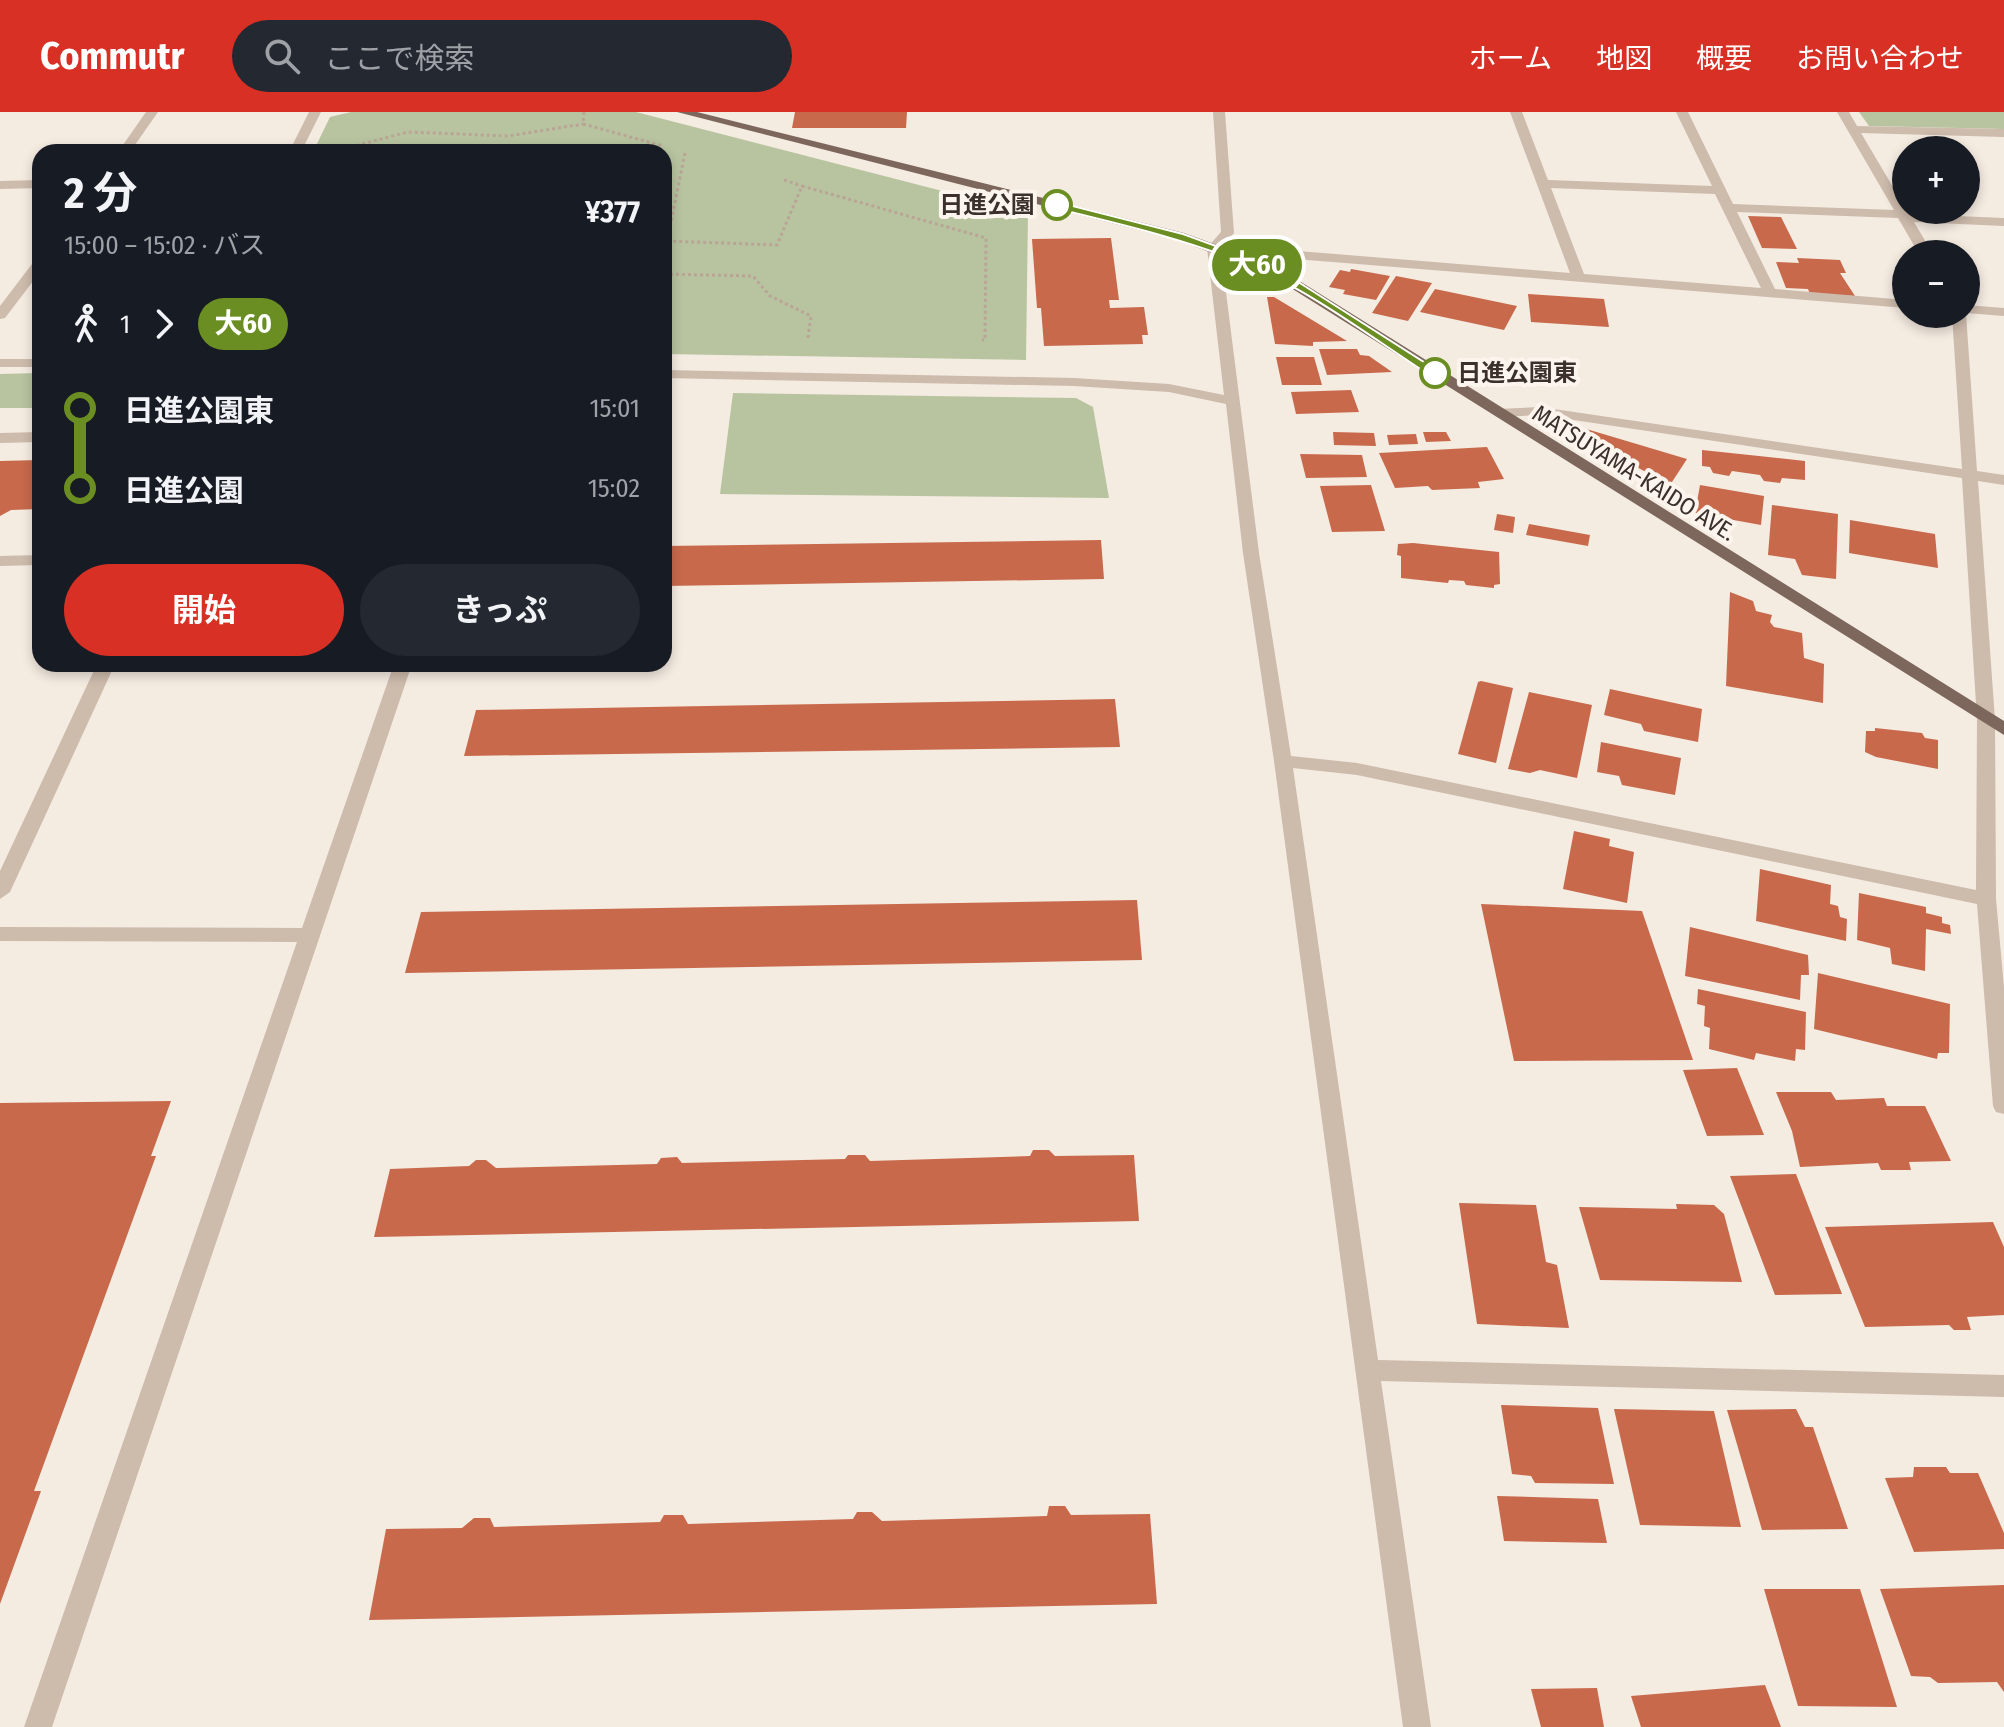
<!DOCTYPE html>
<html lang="ja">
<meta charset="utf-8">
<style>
:root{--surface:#171b24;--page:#242831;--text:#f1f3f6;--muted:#9ea1a6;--accent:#d93025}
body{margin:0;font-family:"Fira Sans Condensed","Noto Sans JP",sans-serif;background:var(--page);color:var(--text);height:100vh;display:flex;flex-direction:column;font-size:30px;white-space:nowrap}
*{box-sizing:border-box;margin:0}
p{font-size:26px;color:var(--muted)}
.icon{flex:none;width:44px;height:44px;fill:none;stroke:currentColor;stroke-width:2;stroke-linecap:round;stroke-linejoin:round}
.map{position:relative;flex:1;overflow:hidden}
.drawer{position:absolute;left:32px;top:32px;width:640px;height:528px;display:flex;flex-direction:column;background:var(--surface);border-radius:24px;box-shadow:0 4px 12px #0003}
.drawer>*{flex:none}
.badge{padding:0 16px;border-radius:26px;font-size:28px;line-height:52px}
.controls{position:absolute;left:1892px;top:24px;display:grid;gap:16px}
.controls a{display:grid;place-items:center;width:88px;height:88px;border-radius:50%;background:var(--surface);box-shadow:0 4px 12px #0003;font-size:40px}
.map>.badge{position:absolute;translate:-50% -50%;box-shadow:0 0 0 4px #fff}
.legs{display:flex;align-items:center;gap:12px;height:88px;padding:0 32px;font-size:26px}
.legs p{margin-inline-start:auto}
.headline{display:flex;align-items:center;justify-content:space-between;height:136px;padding:0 32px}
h1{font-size:44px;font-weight:700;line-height:60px}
.action{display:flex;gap:16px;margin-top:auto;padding:16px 32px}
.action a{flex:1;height:92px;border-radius:48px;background:var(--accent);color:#fff;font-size:32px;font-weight:700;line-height:92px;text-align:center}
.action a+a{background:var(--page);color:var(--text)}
ul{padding:0 32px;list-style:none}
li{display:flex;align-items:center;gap:28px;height:80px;font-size:30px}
li i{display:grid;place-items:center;width:12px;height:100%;margin:0 10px;background:currentColor}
li i::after{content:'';width:20px;height:20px;margin:-10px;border:6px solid;border-radius:50%;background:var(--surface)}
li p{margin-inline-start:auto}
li:first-child i{background:linear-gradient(#0000 50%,currentColor 0)}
li:last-child i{background:linear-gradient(currentColor 50%,#0000 0)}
header{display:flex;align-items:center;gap:48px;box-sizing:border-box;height:112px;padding:0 40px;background:var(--accent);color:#fff}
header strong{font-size:38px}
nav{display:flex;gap:44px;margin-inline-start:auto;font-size:28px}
.search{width:560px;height:72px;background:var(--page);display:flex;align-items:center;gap:20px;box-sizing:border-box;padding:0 28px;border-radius:44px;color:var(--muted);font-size:30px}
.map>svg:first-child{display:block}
.green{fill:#b8c4a0}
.building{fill:#c8694b}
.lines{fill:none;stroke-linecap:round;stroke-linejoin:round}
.path{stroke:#b9a596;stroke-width:3;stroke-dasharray:3 3;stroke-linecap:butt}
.minor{fill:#cdbbac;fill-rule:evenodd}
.major{fill:#7d675c;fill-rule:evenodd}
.line-1{fill:#6b8e23;stroke:#fff;stroke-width:2}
.stop-1-dot{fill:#fff;stroke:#6b8e23;stroke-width:4}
.labels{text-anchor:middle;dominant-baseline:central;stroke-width:8;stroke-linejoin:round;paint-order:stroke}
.far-stop-label{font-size:24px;font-weight:bold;fill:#3b302b;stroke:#fbf5ee;text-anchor:end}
.far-street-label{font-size:24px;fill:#3b302b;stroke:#fbf5ee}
</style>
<header>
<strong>Commutr</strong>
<div class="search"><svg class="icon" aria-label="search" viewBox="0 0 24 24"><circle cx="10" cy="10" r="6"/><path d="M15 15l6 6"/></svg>ここで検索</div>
<nav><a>ホーム</a><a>地図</a><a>概要</a><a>お問い合わせ</a></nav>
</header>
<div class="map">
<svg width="2004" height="1615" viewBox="0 0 2004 1615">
<rect width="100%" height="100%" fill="#f4ebe1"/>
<path class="green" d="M351,0H636L1028,101L1026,248L664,242V40H313L330,5Z
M1859,0H2004V17L1869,14Z
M40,261V296H0V262Z
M733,281L1076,286L1093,295L1109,386L720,382Z"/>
<path class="building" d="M795,0H907L906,16H792Z
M1748,104L1781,105L1797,137L1762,136Z
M1111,126L1119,188H1109L1110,196L1144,195L1148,223H1142L1143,232L1044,234L1041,196H1037L1032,127Z
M1797,146L1840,148L1846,161H1840L1855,184L1810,182L1808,177L1786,176L1776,150L1799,151Z
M1351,157L1390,164L1376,188L1343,182L1345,178L1329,175L1340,158L1350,160Z
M1396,164L1432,171L1408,209L1372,201Z
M1435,177L1517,194L1504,218L1420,200Z
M1528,182L1604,187L1609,215L1531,210Z
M1267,185H1274L1347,229L1313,230V234L1275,232Z
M1319,237H1357L1360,243L1369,244L1392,260L1327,263Z
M1276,245H1314L1322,273H1282Z
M1351,278L1359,300L1296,302L1291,280Z
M1573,313L1687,347L1670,373L1570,319Z
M1333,320L1374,321L1376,334L1334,333Z
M1423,320H1446L1451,329L1426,330Z
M1416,322L1418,332L1389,333L1387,323Z
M1487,335L1504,367L1478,370L1480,376L1432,378L1428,374L1395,376L1379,341Z
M1702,338L1805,349V368L1782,366L1780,371L1764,369L1760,363L1732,359L1729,364L1713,361L1710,355L1702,354Z
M1300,342L1362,343L1367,365L1306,366Z
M40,348V397L11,398L0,404V349Z
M1371,373L1385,419L1332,420L1320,374Z
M1700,373L1764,384L1761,413L1695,401Z
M1772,393L1838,402L1836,467L1802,463L1795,447L1768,443Z
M1497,402L1515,405L1513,421L1494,418Z
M1850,408L1935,422L1938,456L1849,441Z
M1529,412L1590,423L1588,434L1526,423Z
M1101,428L1104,467L664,474V434Z
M1413,431L1499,440L1500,472L1494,473V476L1466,473L1464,469L1449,468L1448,471L1401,466V444L1397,443L1398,432Z
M1730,480L1753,489L1756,499L1772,503L1770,510L1774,515L1802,521L1804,546L1824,552L1823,591L1726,574Z
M1481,569L1513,576L1496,651L1458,642L1478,570Z
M1610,577L1702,597L1698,630L1644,619L1641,612L1604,603Z
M1529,580L1592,593L1577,666L1540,658L1530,661L1508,657Z
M1115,587L1120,635L464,644L476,598Z
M1875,616L1922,621L1925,626L1938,628V657L1876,645L1865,640L1866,619H1875Z
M1601,630L1681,646L1675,683L1622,673L1619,664L1597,660Z
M1574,719L1610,727L1609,734L1634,740L1627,791L1563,777Z
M1760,757L1831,773L1830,792L1838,794L1840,805L1847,807L1846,829L1756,809Z
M1859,781L1926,795V801L1942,805V811L1950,813L1951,822L1926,817L1925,859L1892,852L1890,836L1857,828Z
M1137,788L1142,848L405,861L421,800Z
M1481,792L1642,799L1693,948L1514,949Z
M1690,815L1808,843L1809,863H1801L1800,888L1685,864Z
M1818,861L1950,892L1949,941H1938L1937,947L1814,917Z
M1698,877L1806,900L1805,938L1796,937L1795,949L1756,941L1754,948L1709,937L1710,916L1704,914L1705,894L1697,892Z
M1737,956L1764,1023L1707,1024L1683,958Z
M1776,980H1831L1836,988L1884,986L1887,994H1925L1951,1049L1909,1050L1911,1058H1881L1878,1051L1800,1055L1792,1019Z
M171,989L151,1044H156L34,1379H41L0,1492V991Z
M1033,1038H1049L1055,1044L1134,1043L1139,1109L374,1125L390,1057L469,1054L476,1048H486L496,1056L657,1052L661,1046L677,1045L682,1051L845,1047L848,1043H865L870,1049L1030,1044Z
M1796,1062L1842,1182L1775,1183L1730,1064Z
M1459,1091L1536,1093L1546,1150L1557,1153L1569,1216L1477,1212Z
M1676,1092L1714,1093L1724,1102L1742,1170L1600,1168L1579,1095L1677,1097Z
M1993,1110L2004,1135V1203L1967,1205L1971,1218H1954L1949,1213L1865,1215L1825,1115Z
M1501,1293L1598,1296L1614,1372L1535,1371L1531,1364L1512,1362Z
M1614,1297L1714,1299L1741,1415L1640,1413Z
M1796,1297L1805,1315H1813L1848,1417L1762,1418L1727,1298Z
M1914,1355H1946L1950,1361H1978L2004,1421V1437L1914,1440L1885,1366L1913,1365Z
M1497,1384L1598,1387L1607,1431L1504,1429Z
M1049,1394H1065L1071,1403L1150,1402L1157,1492L369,1508L386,1417L462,1416L474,1406H490L494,1415L660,1410L664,1403H683L688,1412L853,1407L857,1400H872L882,1409L1047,1404Z
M2004,1473V1580L1997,1570L1938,1571L1930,1565L1911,1564L1880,1477Z
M1764,1477H1860L1897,1595L1798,1594Z
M1765,1573L1781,1615H1641L1631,1584Z
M1597,1576L1604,1615H1541L1531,1577Z"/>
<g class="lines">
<path class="path" d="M584,0L583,12L663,34
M355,40L358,33L408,20L508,24L583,12
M685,41L667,129L777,133L802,74L986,126L985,228H982
M784,68L802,74
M664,162L753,164L770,184L811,204L808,226"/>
<path class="minor" d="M146,0H158L130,40H118Z
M309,0H321L301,40H289Z
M1213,0H1225L1234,121L1224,133L1570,161L1510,0H1522L1548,68L1712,74L1676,0H1688L1733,92L1894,98L1837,0H1849L1857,14L2004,17V25L1861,21L1909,102L2004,106V114L1914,110L1933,142H1919L1898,106L1737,100L1775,177L1906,188V196L1221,141L1259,441L1291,644L1357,651L1976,778L1977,608L1962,366L1540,303L1498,305L1491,301L1498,297L1540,295L1962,357L1952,202H1966L1977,359L2004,363V373L1978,369L1995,608L1996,787L2004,875V1002L1996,1000L1993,994L1977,792L1357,663L1293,656L1378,1248L2004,1263V1285L1381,1269L1431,1615H1403L1274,649L1243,441L1226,292L1169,280L1074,274L664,266V258L1074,266L1169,272L1224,283L1207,136L1221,120ZM1551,76L1715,82L1761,176L1584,162Z
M40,68V76L0,77V69Z
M40,147V160L5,206L0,207V194L35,148Z
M1966,193L2004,196V204L1966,201Z
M0,247H40V255H0Z
M40,320V330L0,331V321Z
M40,443V453L0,454V444Z
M97,552H115L10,780L0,787V759Z
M394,552H412L52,1615H24L297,830L0,829V815L302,816Z"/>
<path class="major" d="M677,0H697L1184,121L1258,148L1293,165L2004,609V623L1283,171L1248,154L1174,127Z"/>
</g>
<path class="line-1" d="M1057,90L1183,122L1257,149L1292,166L1441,261L1431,264C1372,226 1313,180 1248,153C1185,127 1120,112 1054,96Z"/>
<g class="stop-1-dot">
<circle cx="1057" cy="93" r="14"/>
<circle cx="1435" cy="261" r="14"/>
</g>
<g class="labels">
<g class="far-stop-label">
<text x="1035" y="93">日進公園</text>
<text x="1457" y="261" text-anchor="start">日進公園東</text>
</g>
<g class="far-street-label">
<text transform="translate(1634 361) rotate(32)">MATSUYAMA-KAIDO AVE.</text>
</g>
</g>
</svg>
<div class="controls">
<a>+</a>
<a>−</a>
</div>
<b class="badge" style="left:1257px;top:153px;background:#6b8e23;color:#fff">大60</b>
<section class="drawer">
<div class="headline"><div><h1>2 分</h1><p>15:00 – 15:02 · バス</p></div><b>¥377</b></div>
<div class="legs"><svg class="icon" aria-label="walk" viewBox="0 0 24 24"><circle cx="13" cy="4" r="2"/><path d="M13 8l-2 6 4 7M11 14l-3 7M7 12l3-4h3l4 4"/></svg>1<svg class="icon" aria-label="forward" viewBox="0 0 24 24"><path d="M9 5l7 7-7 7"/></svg><b class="badge" style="background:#6b8e23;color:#fff">大60</b></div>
<ul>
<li><i style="color:#6b8e23"></i><b>日進公園東</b><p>15:01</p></li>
<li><i style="color:#6b8e23"></i><b>日進公園</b><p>15:02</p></li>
</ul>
<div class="action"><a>開始</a><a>きっぷ</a></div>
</section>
</div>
